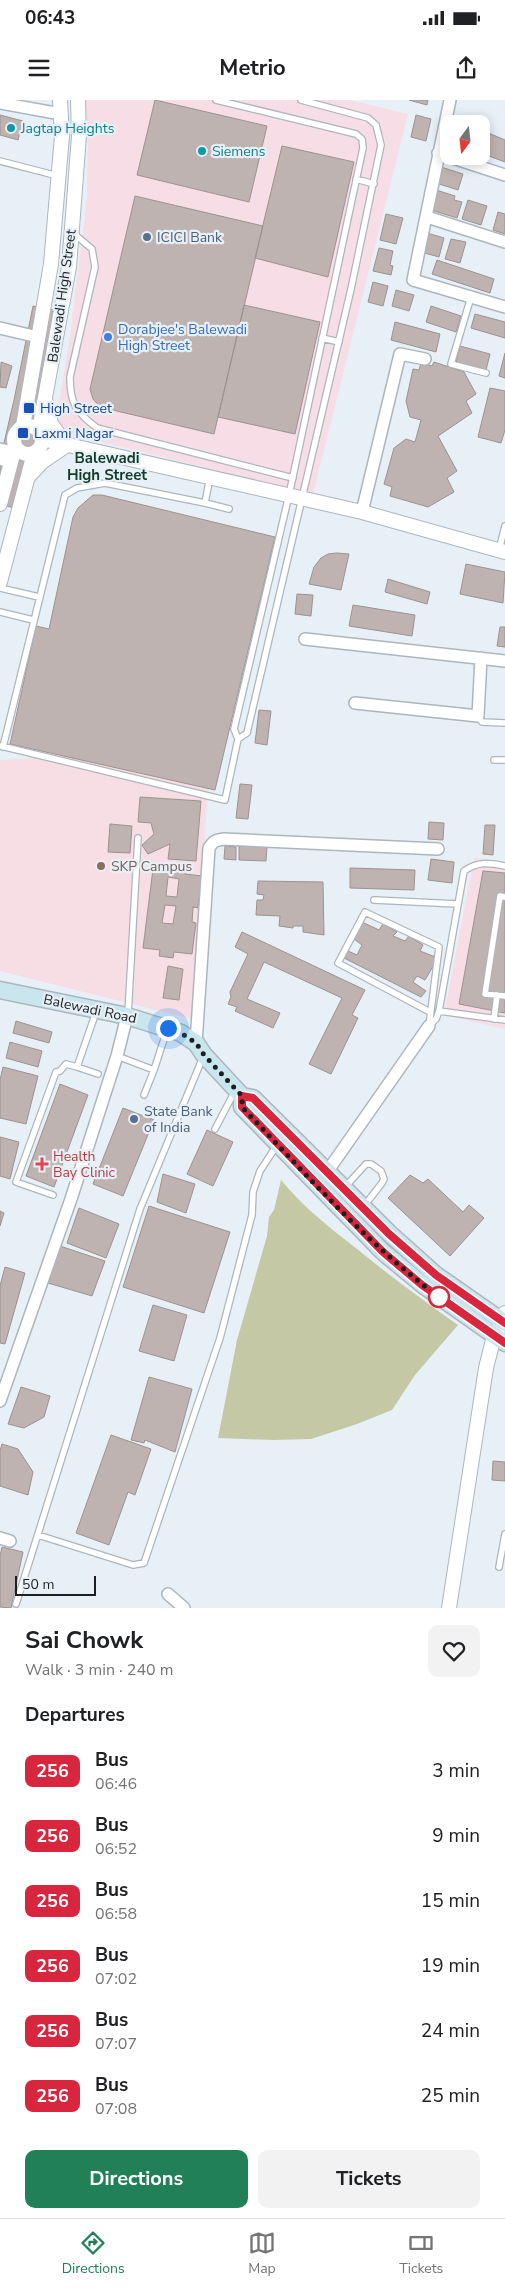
<!DOCTYPE html>
<meta charset="utf-8">
<style>
:root{--surface:#fff;--page:#f2f2f2;--text:#202124;--muted:#757577;--line:#e0e0e0;--accent:#228056}
body{margin:0;font-family:"Nunito Sans",sans-serif;background:var(--page);color:var(--text);height:100vh;display:flex;flex-direction:column;font-size:19px;white-space:nowrap}
*{box-sizing:border-box;margin:0}
p{font-size:16px;color:var(--muted)}
.icon{flex:none;width:28px;height:28px;fill:none;stroke:currentColor;stroke-width:2;stroke-linecap:round;stroke-linejoin:round}
.map{position:relative;height:1508px;overflow:hidden}
.side{display:flex;flex-direction:column;background:var(--surface);flex:1}
.side>*{flex:none}
.badge{padding:0 10px;border-radius:8px;font-size:18px;line-height:32px}
.needle{width:32px;rotate:195deg}
.tools{position:absolute;left:440px;top:15px;display:grid;gap:10px}
.tools a{display:grid;place-items:center;width:50px;height:50px;border-radius:10px;background:var(--surface);box-shadow:0 2px 12px #0003;font-size:25px}
.scale{position:absolute;left:15px;bottom:12px;width:81px;box-sizing:border-box;padding-left:5px;border:2px solid #1c1f22;border-top:0;font-size:14px;line-height:18px;white-space:nowrap;color:#1c1f22;-webkit-text-stroke:4px #e7f0f7;paint-order:stroke}
.you{position:absolute;width:25px;height:25px;margin:-12px;border:4px solid #fff;border-radius:50%;background:#1a73e8;box-shadow:0 0 0 8px #1a73e833}
.map>.badge{position:absolute;translate:-50% -50%;box-shadow:0 0 0 2px #fff}
h2{padding:0 25px;font-size:19px;line-height:45px}
.round{display:grid;place-items:center;flex:none;width:52px;height:52px;border-radius:10px;background:var(--page)}
.head{display:flex;align-items:center;justify-content:space-between;height:85px;padding:0 25px}
h1{font-size:24px;font-weight:700;line-height:38px}
.cta{display:flex;gap:10px;margin-top:auto;padding:10px 25px}
.cta a{flex:1;height:58px;border-radius:10px;background:var(--accent);color:#fff;font-size:20px;font-weight:700;line-height:58px;text-align:center}
.cta a+a{background:var(--page);color:var(--text)}
ul{padding:0;list-style:none}
li{display:flex;align-items:center;gap:15px;height:65px;padding:0 25px}
li div{flex:1}
li b{display:block;font-size:19px}
li em{font-style:normal}
li .badge{min-width:55px;font-weight:700;text-align:center}
.status{display:flex;justify-content:space-between;align-items:center;height:35px;padding:0 25px;background:var(--surface);direction:ltr}
.status svg{height:14px;fill:currentColor}
header{display:flex;justify-content:space-between;align-items:center;height:65px;padding:0 25px;background:var(--surface);font-size:22px;font-weight:700}
.menu{display:flex;justify-content:space-around;align-items:center;height:70px;border-top:1px solid var(--line);background:var(--surface);font-size:14px;color:var(--muted)}
.menu a{display:grid;justify-items:center;gap:2px}
.menu .on{color:var(--accent)}
.map>svg:first-child{display:block}
.commercial{fill:#f7dde5}
.education{fill:#f7dde4}
.green{fill:#c5c8a5}
.building{fill:#bfb3b1;stroke:#9d928f;fill-rule:evenodd}
.lines{fill:none;stroke-linecap:round;stroke-linejoin:round}
.service-casing{stroke:#adb6bd;stroke-width:8}
.minor-casing{stroke:#adb6bd;stroke-width:14}
.tertiary-casing{stroke:#adb6bd;stroke-width:16}
.secondary-casing{stroke:#adb6bd;stroke-width:19}
.service{stroke:#fff;stroke-width:5.5}
.minor{stroke:#fff;stroke-width:11}
.tertiary{stroke:#fff;stroke-width:14}
.secondary{stroke:#c9e5ee;stroke-width:16}
.line-casing{stroke:#fff;stroke-width:11}
.line{stroke:#d7263d;stroke-width:8}
.walk{stroke:#1c1f22;stroke-width:5;stroke-dasharray:0 9}
.culture-dot{fill:#0f9aa8;stroke:#e7f0f7;stroke-width:2}
.service-dot{fill:#5c6f8a;stroke:#e7f0f7;stroke-width:2}
.shop-dot{fill:#3f7fe0;stroke:#e7f0f7;stroke-width:2}
.transit-dot{fill:#1a4fb4;stroke:#e7f0f7;stroke-width:2}
.education-dot{fill:#8d6e63;stroke:#e7f0f7;stroke-width:2}
.health-dot{fill:#e0444e;stroke:#e7f0f7;stroke-width:2}
.stop-dot{fill:#fff;stroke:#d7263d;stroke-width:2.5}
.labels{text-anchor:middle;dominant-baseline:central;stroke-width:4.5;stroke-linejoin:round;paint-order:stroke}
.culture-label{font-size:14px;fill:#0d838f;stroke:#e7f0f7;text-anchor:start}
.service-label{font-size:14px;fill:#4e5e75;stroke:#e7f0f7;text-anchor:start}
.street-label{font-size:14px;fill:#1c1f22;stroke:#e7f0f7}
.shop-label{font-size:14px;fill:#366cbe;stroke:#e7f0f7;text-anchor:start}
.transit-label{font-size:14px;fill:#164399;stroke:#e7f0f7;text-anchor:start}
.education-label{font-size:14px;fill:#785e54;stroke:#e7f0f7;text-anchor:start}
.health-label{font-size:14px;fill:#be3a42;stroke:#e7f0f7;text-anchor:start}
.neighbourhood-label{font-size:15px;font-weight:bold;fill:#113c28;stroke:#e7f0f7}
</style>
<div class="status"><b>06:43</b><svg viewBox="0 0 49 12"><path d="M0 12V9h3v3zM5 12V6h3v6zM10 12V3h3v9zM15 12V0h3v12zM26 1h20v11H26zM47 4h2v5h-2z"/></svg></div>
<header><svg class="icon" aria-label="menu" viewBox="0 0 24 24"><path d="M4 6h16M4 12h16M4 18h16"/></svg>Metrio<svg class="icon" aria-label="share" viewBox="0 0 24 24"><path d="M12 15V3M7 8l5-5 5 5M5 13v7h14v-7"/></svg></header>
<div class="map">
<svg width="505" height="1508" viewBox="0 0 505 1508">
<rect width="100%" height="100%" fill="#e7f0f7"/>
<path class="commercial" d="M85,0H350L408,14L313,394L69,334L59,326L57,316L70,236L87,98L88,31Z
M474,758L505,763V929L444,915Z"/>
<path class="education" d="M211,648L192,919L0,871V660Z"/>
<path class="green" d="M281,1080C303,1107 330,1128 357,1149C390,1176 424,1201 458,1225L415,1275L392,1310L357,1324L311,1339L273,1340L218,1338L237,1240L267,1136L269,1117L274,1110Z"/>
<path class="building" d="M155,0L267,26L249,102L137,75Z
M409,0H428L427,5Z
M0,15L23,21L18,40L0,35Z
M416,15L431,19L426,41L411,37Z
M486,32L505,40V62L481,53V45Z
M282,46L354,62L328,177L255,158Z
M441,67L463,74L458,90L436,83Z
M436,90L455,96L454,100L462,102L457,118L431,110Z
M135,96L263,126L214,334L100,307L93,299L90,289Z
M468,100L487,106L481,125L462,119Z
M498,112L505,114V134L493,130Z
M386,114L403,118L396,144L380,140Z
M427,133L444,138L439,157L421,152Z
M451,139L466,142L460,163L445,159Z
M379,148L393,151L390,165L393,166L391,175L373,171Z
M437,160L494,179L490,193L432,174Z
M373,182L388,186L383,206L368,202Z
M396,190L414,195L409,211L392,206Z
M244,205L320,222L295,334L218,317Z
M33,206L65,212L46,307L21,410L0,404V360L14,300Z
M431,206L461,216L456,232L426,222Z
M475,214L505,222V238L471,228Z
M395,222L440,234L436,252L391,240Z
M460,246L490,254L486,270L456,262Z
M505,253V278L499,276Z
M1,262L12,266L6,288L0,287Z
M434,262L464,272L476,294L466,301L472,313L438,336L457,371L447,378L454,392L428,407L390,396L392,387L384,384L394,348L406,339L415,342L421,320L410,317L406,301L413,269L419,270L421,263L432,266Z
M490,288L505,291V330L501,343L478,337Z
M93,395H102L275,437L215,690L10,644L36,526L49,529L73,417L78,408Z
M337,453L349,454L341,490L309,484L314,467L321,458L328,454Z
M466,464L505,472L503,503L460,494Z
M388,479L430,492L427,504L385,492Z
M297,494L313,495L311,516L295,514Z
M353,505L415,515L412,536L349,526Z
M500,527H505V547L497,546Z
M259,610L271,611L267,645L255,643Z
M240,684L252,685L248,719L236,718Z
M140,697L201,701L196,761L168,759L170,744L148,754L142,745L154,734L151,723L138,722Z
M429,722L444,723L443,740L428,739Z
M110,724L132,726L130,753L108,752Z
M485,725H495L493,755L483,754Z
M225,746L236,747V760L224,759Z
M239,746L267,747L266,761L239,760Z
M431,759L454,762L452,783L428,780Z
M168,766L185,768V774L202,776L198,808L193,807L192,822L196,823L192,854L174,852L173,858L159,856L160,850L143,848L153,769L168,771ZM168,777L179,779L177,797L166,796ZM165,805L176,806L173,824L162,823Z
M350,768L415,770L414,790L350,788Z
M483,771L505,773V913L459,904Z
M258,781L323,782L324,835L303,832V826H293V828L279,826L280,816L256,815L257,800H263L264,795L257,794Z
M362,822L379,830L383,824L397,832L393,836L405,841L409,836L423,845L420,851L438,858L425,880L417,876L413,882L426,891L421,897L344,858L348,851L357,855L362,845L354,839Z
M242,832L365,890L352,915L358,918L331,974L309,964L342,898L264,862L247,899L280,913L273,928L235,911L237,907L228,904L231,897L230,892L248,854L235,847Z
M168,866L183,869L179,900L163,898Z
M16,921L52,932L49,943L13,933Z
M10,942L42,951L38,967L6,958Z
M3,967L38,976L26,1024L0,1018V980Z
M60,984L88,995L54,1087L26,1076Z
M123,1008L154,1020L123,1096L93,1084Z
M207,1030L233,1042L213,1086L187,1074Z
M0,1037L19,1042L10,1079L0,1076Z
M163,1074L195,1084L186,1113L157,1102Z
M410,1075L423,1083L428,1079L463,1112L469,1105L484,1118L450,1156L388,1098Z
M149,1106L230,1132L204,1213L123,1187Z
M79,1108L119,1124L106,1158L67,1143Z
M0,1111L4,1113L0,1126Z
M60,1146L105,1161L92,1196L48,1183Z
M5,1167L25,1173L5,1244L0,1243V1186Z
M153,1205L187,1215L174,1261L139,1251Z
M149,1277L192,1289L175,1352L145,1340L144,1343L131,1340Z
M21,1287L50,1296L44,1317L24,1328L8,1324Z
M111,1335L151,1349L135,1395L128,1392L109,1445L76,1433Z
M2,1344L18,1349L33,1372L28,1395L0,1386V1350Z
M493,1361L505,1362V1381L492,1380Z
M2,1447L23,1452L11,1508L0,1507V1456Z"/>
<g class="lines">
<g class="service-casing">
<path id="service" d="M216,0L356,34L362,39L363,48L289,395L234,629L238,639L247,633L351,189L381,45L376,25L368,18L301,0
M0,61L58,76
M356,79L374,84
M73,133L92,149L95,167L70,277C70,304 76,312 97,328L293,378
M471,197L451,264L486,273
M322,238L339,242
M205,403L229,409
M499,450L505,426
M0,488L39,497
M0,512L33,520
M478,616L482,622L505,623
M1,646L225,700L238,639
M3,647L65,395L77,388L105,383L205,403L210,377
M494,660H505
M505,797L500,796L485,894L505,896
M374,800L458,804
M439,911L505,920
M128,914L138,738
M494,919L497,895
M429,926L439,847L365,812L338,863L430,912
M429,926L436,919L439,911L464,771C478,761 489,763 505,766
M117,956L154,970L167,930
M77,967L98,974
M144,995L154,970
M215,1029L235,991
M345,1087L366,1064H371L381,1071L384,1079L382,1083L364,1106
M53,1095L16,1082L56,972L60,971L66,964L77,967L96,912
M38,1435L133,1465L144,1463L220,1238L252,1115L253,1092L260,1071L277,1045
M499,1467L505,1434
M16,1504L140,1109L203,957"/>
</g>
<g class="minor-casing">
<path id="minor" d="M450,0L413,180L505,207
M0,3L61,14
M438,53L505,75
M427,117L505,142
M0,228L38,237
M0,349L13,352
M0,359L10,362
M362,412L400,254L425,259
M305,539L505,561
M355,603L478,616L481,558
M196,943L209,748C213,741 216,740 224,739L438,749
M327,1072L429,926
M0,1301L71,1099L117,956L127,916
M0,1438L10,1441
M168,1494L184,1508"/>
</g>
<g class="tertiary-casing">
<path id="tertiary" d="M47,304L51,324L67,345
M14 340a14 14 0 1 1 28 0a14 14 0 1 1-28 0Z
M23,326L51,164L62,36L60,0
M39,330L69,167L79,36L78,0
M42,339L362,412L505,452
M29,376L42,362L67,345
M0,404L15,347
M0,482L34,353
M449,1508L486,1268L494,1236L503,1222L505,1213"/>
</g>
<g class="secondary-casing">
<path id="secondary" d="M0,890L127,916L181,933L196,943L204,955L242,996L253,998L389,1133L436,1175L505,1223
M242,996V1007L383,1152L423,1185L505,1243"/>
</g>
<use href="#service" class="service"/>
<use href="#minor" class="minor"/>
<use href="#tertiary" class="tertiary"/>
<use href="#secondary" class="secondary"/>
</g>
<g class="lines">
<g class="line-casing">
<path id="line" d="M505,1223L436,1175L389,1134L253,998L242,996V1007L383,1152L422,1185L505,1243"/>
</g>
<use href="#line" class="line"/>
<path class="walk" d="M168,928L181,933L196,943L204,955L242,996V1007C305,1073 366,1143 439,1197"/>
</g>
<g class="culture-dot">
<circle cx="11" cy="28" r="5"/>
<circle cx="202" cy="51" r="5"/>
</g>
<g class="service-dot">
<circle cx="147" cy="137" r="5"/>
<circle cx="134" cy="1019" r="5"/>
</g>
<circle class="shop-dot" cx="108" cy="237" r="5"/>
<g class="transit-dot">
<rect x="23" y="302" width="12" height="12" rx="2.5"/>
<rect x="17" y="327" width="12" height="12" rx="2.5"/>
</g>
<circle class="education-dot" cx="101" cy="766" r="5"/>
<path class="health-dot" d="M39.5 1056.5h5v5h5v5h-5v5h-5v-5h-5v-5h5z"/>
<circle class="stop-dot" cx="439" cy="1197" r="10"/>
<g class="labels">
<g class="culture-label">
<text x="21" y="28">Jagtap Heights</text>
<text x="212" y="51">Siemens</text>
</g>
<g class="service-label">
<text x="157" y="137">ICICI Bank</text>
<text x="144" y="1011">State Bank<tspan x="144" dy="16">of India</tspan></text>
</g>
<g class="street-label">
<text transform="translate(62 196) rotate(-82)">Balewadi High Street</text>
<text transform="translate(90 909) rotate(12)">Balewadi Road</text>
</g>
<g class="shop-label">
<text x="118" y="229">Dorabjee's Balewadi<tspan x="118" dy="16">High Street</tspan></text>
</g>
<g class="transit-label">
<text x="40" y="308">High Street</text>
<text x="34" y="333">Laxmi Nagar</text>
</g>
<g class="education-label">
<text x="111" y="766">SKP Campus</text>
</g>
<g class="health-label">
<text x="53" y="1056">Health<tspan x="53" dy="16">Bay Clinic</tspan></text>
</g>
<g class="neighbourhood-label">
<text x="107" y="358">Balewadi<tspan x="107" dy="17">High Street</tspan></text>
</g>
</g>
</svg>
<div class="tools">
<a><svg class="needle" viewBox="-14 -14 28 28"><path d="M0-13l5 13h-10z" fill="#e53935"/><path d="M0 13l5-13h-10z" fill="#757577"/></svg></a>
</div>
<div class="scale">50 m</div>
<div class="you" style="left:168px;top:928px"></div>
</div>
<section class="side">
<div class="head"><div><h1>Sai Chowk</h1><p>Walk · 3 min · 240 m</p></div><a class="round"><svg class="icon" aria-label="heart" viewBox="0 0 24 24"><path d="M12 20l-8-8c-3-5 5-10 8-4 3-6 11-1 8 4z"/></svg></a></div>
<h2>Departures</h2>
<ul>
<li><span class="badge" style="background:#d7263d;color:#fff">256</span><div><b>Bus</b><p>06:46</p></div><em>3 min</em></li>
<li><span class="badge" style="background:#d7263d;color:#fff">256</span><div><b>Bus</b><p>06:52</p></div><em>9 min</em></li>
<li><span class="badge" style="background:#d7263d;color:#fff">256</span><div><b>Bus</b><p>06:58</p></div><em>15 min</em></li>
<li><span class="badge" style="background:#d7263d;color:#fff">256</span><div><b>Bus</b><p>07:02</p></div><em>19 min</em></li>
<li><span class="badge" style="background:#d7263d;color:#fff">256</span><div><b>Bus</b><p>07:07</p></div><em>24 min</em></li>
<li><span class="badge" style="background:#d7263d;color:#fff">256</span><div><b>Bus</b><p>07:08</p></div><em>25 min</em></li>
</ul>
<div class="cta"><a>Directions</a><a>Tickets</a></div>
</section>
<nav class="menu">
<a class="on"><svg class="icon" aria-label="directions" viewBox="0 0 24 24"><path d="M12 3l9 9-9 9-9-9zM9 14v-3h6M13 9l2 2-2 2"/></svg>Directions</a>
<a><svg class="icon" aria-label="map" viewBox="0 0 24 24"><path d="M3 6l6-2 6 2 6-2v14l-6 2-6-2-6 2zM9 4v14M15 6v14"/></svg>Map</a>
<a><svg class="icon" aria-label="tickets" viewBox="0 0 24 24"><path d="M3 7h18v10H3zM15 7v10"/></svg>Tickets</a>
</nav>
